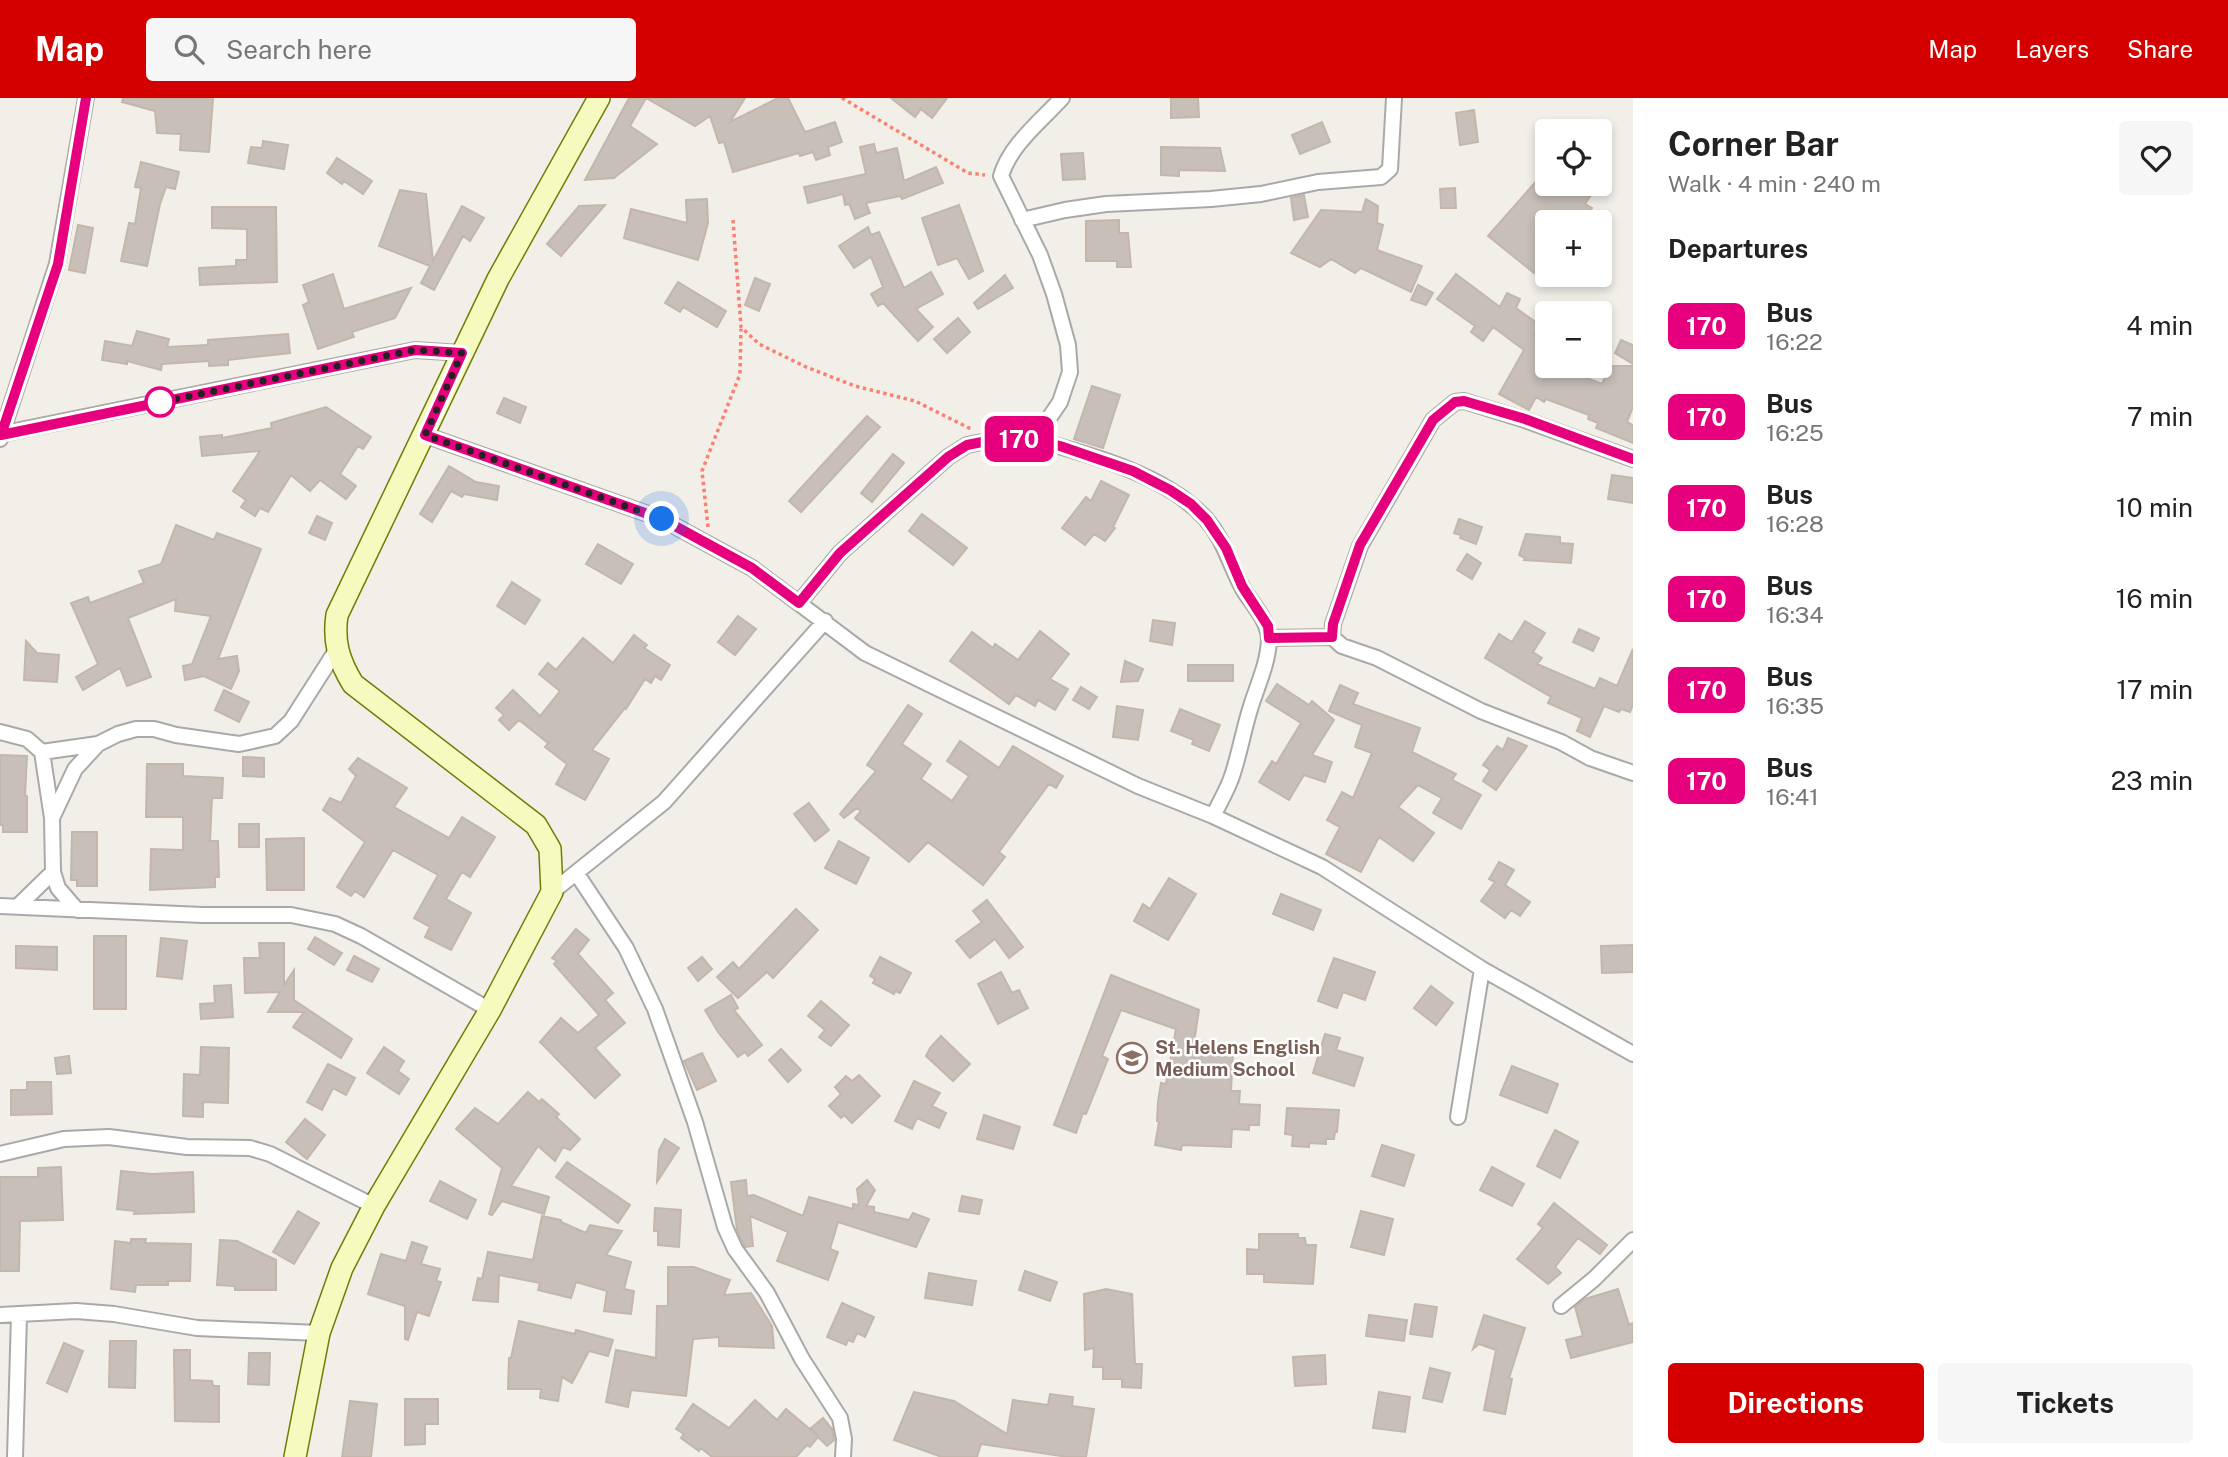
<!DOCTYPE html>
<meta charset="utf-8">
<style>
:root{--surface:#fff;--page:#f6f6f6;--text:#222;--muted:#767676;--accent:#d40000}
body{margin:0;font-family:"Public Sans",sans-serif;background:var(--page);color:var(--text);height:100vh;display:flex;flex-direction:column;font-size:26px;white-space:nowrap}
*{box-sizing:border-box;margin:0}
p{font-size:23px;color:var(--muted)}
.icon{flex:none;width:38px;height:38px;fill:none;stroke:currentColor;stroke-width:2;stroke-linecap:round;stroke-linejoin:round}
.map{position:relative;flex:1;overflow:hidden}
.drawer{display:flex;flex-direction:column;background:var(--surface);width:595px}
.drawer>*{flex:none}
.badge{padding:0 14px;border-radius:10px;font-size:24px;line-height:46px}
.controls{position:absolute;left:1535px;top:21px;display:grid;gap:14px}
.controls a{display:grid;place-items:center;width:77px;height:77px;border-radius:7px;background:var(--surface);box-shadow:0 4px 10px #0003;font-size:35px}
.you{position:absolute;width:35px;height:35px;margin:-18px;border:5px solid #fff;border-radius:50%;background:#1a73e8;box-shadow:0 0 0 10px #1a73e833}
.map>.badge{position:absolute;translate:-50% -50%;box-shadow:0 0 0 4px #fff}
h2{padding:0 35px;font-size:26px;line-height:63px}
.round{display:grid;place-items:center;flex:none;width:74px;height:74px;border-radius:7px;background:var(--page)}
.overview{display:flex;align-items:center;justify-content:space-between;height:119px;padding:0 35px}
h1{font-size:33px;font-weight:700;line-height:52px}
.primary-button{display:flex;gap:14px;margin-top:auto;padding:14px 35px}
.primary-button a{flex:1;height:80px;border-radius:7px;background:var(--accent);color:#fff;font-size:28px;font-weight:700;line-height:80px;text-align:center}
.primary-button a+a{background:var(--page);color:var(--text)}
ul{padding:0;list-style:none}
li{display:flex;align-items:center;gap:21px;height:91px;padding:0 35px}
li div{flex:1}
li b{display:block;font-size:26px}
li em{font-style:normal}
li .badge{min-width:77px;font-weight:700;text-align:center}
header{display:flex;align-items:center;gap:42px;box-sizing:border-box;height:98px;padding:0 35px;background:var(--accent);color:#fff}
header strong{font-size:33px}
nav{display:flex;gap:38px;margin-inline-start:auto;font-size:24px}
.search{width:490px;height:63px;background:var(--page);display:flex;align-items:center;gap:18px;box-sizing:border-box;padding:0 24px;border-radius:7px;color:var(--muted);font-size:26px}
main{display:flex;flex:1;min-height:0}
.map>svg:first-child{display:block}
.building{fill:#c7bfb8;stroke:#c4b6ab;stroke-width:2}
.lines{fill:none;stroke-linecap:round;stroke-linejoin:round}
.minor-casing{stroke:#a9a9a9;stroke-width:18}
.secondary-casing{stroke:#707d05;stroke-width:24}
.path{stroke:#fa8072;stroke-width:3.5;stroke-dasharray:3.5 3.5;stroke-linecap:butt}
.minor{stroke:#fff;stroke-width:14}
.secondary{stroke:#f7fabf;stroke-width:21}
.line-casing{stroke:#fff;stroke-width:16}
.line{stroke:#e6007e;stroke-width:10}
.walk{stroke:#222;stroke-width:7;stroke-dasharray:0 12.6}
.stop-dot{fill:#fff;stroke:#e6007e;stroke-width:3.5}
.labels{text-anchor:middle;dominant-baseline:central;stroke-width:5;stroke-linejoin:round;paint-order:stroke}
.education-label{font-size:19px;font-weight:bold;fill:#785e54;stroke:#fff;text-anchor:start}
</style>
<header>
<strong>Map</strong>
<div class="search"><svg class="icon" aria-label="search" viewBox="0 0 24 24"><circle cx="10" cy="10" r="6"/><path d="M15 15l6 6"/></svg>Search here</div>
<nav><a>Map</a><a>Layers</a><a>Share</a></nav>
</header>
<main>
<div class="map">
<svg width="1633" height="1359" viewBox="0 0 1633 1359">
<rect width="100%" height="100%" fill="#f2efe9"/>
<path class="building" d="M123,0H213L209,54L180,52L181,36L157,35L155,13L122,4Z
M629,0H745L730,24L778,0H788L805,34L835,24L842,44L828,49L830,57L816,62L813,54L800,58L799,55L733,74L724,44L719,45L710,18L695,28L646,0L630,28L657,46L614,80L585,82Z
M891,0H947L932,20L921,11L915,19Z
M1171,0H1198L1199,19L1171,20Z
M1474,12L1478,44L1460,47L1456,15Z
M1322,24L1330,44L1300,56L1292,37Z
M263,43L288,47L284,71L248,65L251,49L262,50Z
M874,46L876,55L897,50L904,83L936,69L943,85L902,101L900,98L866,105L870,115L855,121L849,106L845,107L843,96L808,105L804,89L866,76L860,49Z
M1161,49L1220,50L1225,73L1179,72V78L1161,77Z
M1083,55L1085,81L1063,82L1061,56Z
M337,60L372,83L363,96L344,83L342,86L327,75Z
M141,64L179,74L175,91L166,89L160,106L147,168L121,163L129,125L135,126L141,90L135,89Z
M1547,71V86H1575L1591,97L1585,106L1592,110L1583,122L1578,118L1573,124H1547V157L1534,175L1488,138Z
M1455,90L1456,110H1441L1440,91Z
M400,92L426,96L433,163L462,108L484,120L470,143L463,138L434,192L421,185L430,168L379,148Z
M1304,97L1308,119L1294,122L1291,100Z
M707,101L708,125L698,162L624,140L631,111L687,125L686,102Z
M1366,101L1378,108L1377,125L1383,127L1377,152L1422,168L1411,194L1361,170L1355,175L1331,161L1320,169L1291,155L1321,112L1362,114Z
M605,107L561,158L547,146L579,108Z
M959,107L983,173L969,181L957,160L938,167L922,120Z
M212,109H276L277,184L200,187L199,170L236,168V162H247V131L212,130Z
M1119,122V135H1128L1131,169H1117V163H1086V123Z
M78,127L93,130L85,175L69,172Z
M868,129L871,137L879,134L904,190L931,174L943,196L916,211L933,229L918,243L883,205L878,208L871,196L883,189L871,159L854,170L839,148Z
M333,176L344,211L411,190L395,220L352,234L354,239L318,251L303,207L309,204L303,187Z
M1456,176L1500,209L1507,195L1520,201L1516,210L1541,228L1534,238L1547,246V268H1572L1569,273L1602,286L1610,268H1633V309L1627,324L1633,327V345L1596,330L1598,325L1588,321L1589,317L1546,301L1544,304L1536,299L1529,312L1499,296L1524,252L1493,229L1483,243L1471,234L1475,228L1437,201Z
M1005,177L1013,190L978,211L974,205Z
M755,180L770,186L759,213L745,207Z
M678,184L726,213L717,229L683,209L680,214L665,205Z
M1418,187L1433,195L1426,207L1411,202Z
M958,220L970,234L947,255L934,241Z
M137,233L169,241L167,249L208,247V242L288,236L290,255L228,262V267L209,268V263L162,266L161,272L127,263V266L102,262L105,243L132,248Z
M1621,242L1633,247V266L1615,255Z
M1092,288L1120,297L1103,350L1074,341Z
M504,300L526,309L520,325L497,315Z
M326,309L371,339L363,351L358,348L340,376L356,388L346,401L320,382L310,393L291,377L268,414L260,410L255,418L241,409L246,402L233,393L260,353L202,358L200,339L222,337V340L272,330L271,325Z
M867,318L880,329L801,414L789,403Z
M893,356L904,365L872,404L861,395Z
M449,368L476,384L499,388L497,402L464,396L462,399L451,393L432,424L420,416Z
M1612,377L1633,380V405L1608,401Z
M1101,383L1129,397L1113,429L1115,430L1105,443L1094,436L1085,447L1062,430L1086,399L1091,403Z
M922,416L967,450L953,467L909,433Z
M317,418L332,425L325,442L309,435Z
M1459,421L1482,429L1476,446L1460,440L1461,437L1454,435Z
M176,427L214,442L217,435L261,451L218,561L237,558L239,573L231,591L204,578L185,582L183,568L192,566L211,518L175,513L176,501L128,520L151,579L127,588L120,570L83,592L76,579L98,566L71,505L88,499L90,505L144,485L139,473L161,466Z
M1526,436L1560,439V445L1573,446L1571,465L1524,462L1525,460L1519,457Z
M598,446L633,466L621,486L586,466Z
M1467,456L1481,465L1472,481L1457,472Z
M512,484L540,502L525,526L497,508Z
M738,518L756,531L735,557L718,544Z
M1153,522L1175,525L1172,547L1150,543Z
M1525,523L1545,535L1533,554L1542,560L1537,566L1595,591L1600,580L1617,588L1633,551V607L1630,614L1621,611L1619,614L1604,608L1590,639L1577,633L1582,620L1548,605L1551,599L1485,560L1499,536L1512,544Z
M1579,531L1599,540L1593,553L1573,544Z
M1040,533L1069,556L1050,581L1068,591L1055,612L1038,602L1035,608L1016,597L1009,606L950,563L972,534L993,550L995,546L1018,562Z
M634,537L647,547L644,550L670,567L661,582L655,578L651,585L645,581L626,611L625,610L592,652L609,661L585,702L556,686L567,666L545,649L548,645L519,622L509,632L499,622L504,617L496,610L513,592L540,618L560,593L539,576L548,565L556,572L583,540L613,565Z
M26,543L37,555L59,557L57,584L24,582Z
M1125,563L1143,571L1138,583L1121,584Z
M1188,567H1233V583H1188Z
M1277,586L1309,607L1312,603L1334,622L1312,657L1332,664L1325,684L1304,677L1289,702L1259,684L1272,663L1276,666L1301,625L1266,603Z
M1340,587L1358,595L1353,606L1420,630L1412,654L1456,676L1452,682L1481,697L1461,731L1433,715L1442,700L1418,687L1398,709L1434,735L1413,763L1379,739L1361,774L1326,756L1340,729L1327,722L1342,694L1353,700L1372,655L1355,649L1362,627L1329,613Z
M1081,589L1097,599L1089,611L1073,602Z
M224,592L249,604L239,624L215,612Z
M908,607L922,616L902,646L931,666L921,681L952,703L969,678L947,663L960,643L999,670L1013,648L1063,678L1056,690L1049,686L999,754L1005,759L983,787L928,744L909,764L855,720L861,713L857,710L844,720L840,716L876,673L867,667Z
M1117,608L1143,612L1138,642L1113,639Z
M1180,611L1220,627L1209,653L1192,646L1194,642L1171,633Z
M1508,640L1527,648L1496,692L1483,683L1490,672L1483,667L1497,648L1503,652Z
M0,657L27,658L25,698H27V734H3V727H0Z
M243,659L264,660V679L243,678Z
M358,660L407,690L394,709L449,740L462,719L495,739L470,779L462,774L446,801L471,815L451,852L425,839L430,829L414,820L438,777L393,752L364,799L355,793L351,798L337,789L365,744L323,712L330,700L341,705L356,678L349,671Z
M147,666H183V678L223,680L222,700H212L210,743H218L219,779H215V789L150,792L151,751L183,752V719H146Z
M809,705L829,732L815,743L794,716Z
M239,726H259V749H239Z
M72,734H97V788H77V782H71Z
M304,740V792H267L266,741Z
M839,743L869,760L856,786L825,770Z
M1499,764L1514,772L1505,787L1530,804L1520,818L1511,812L1505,820L1481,803L1495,784L1489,781Z
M1169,780L1196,796L1168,842L1134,823L1143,806L1150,811Z
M1281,796L1321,812L1313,832L1273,816Z
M987,802L1023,849L1009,860L995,841L970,860L956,843L982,824L973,813Z
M796,811L818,832L773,880L767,874L738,900L717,879L733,864L739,871Z
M576,831L589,842L578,856L613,895L605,902L625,925L595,950L620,977L595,1000L540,944L561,920L578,935L599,917L554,866L557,863L552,860Z
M94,838H126V911H94Z
M315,839L342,855L334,867L308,851Z
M161,840L187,843L182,881L157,878Z
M259,845H284V887L294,872V902L352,941L341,960L293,929L304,914H268L280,894L245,895L244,860H260Z
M1633,847V874L1602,875L1601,848Z
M16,848L57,849V872L16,870Z
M354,858L379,871L372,884L347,872Z
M702,859L712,871L698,883L688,870Z
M880,859L911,875L900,895L895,893L894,896L873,885L875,881L870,878Z
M1334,860L1375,874L1365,902L1343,894L1337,910L1318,903Z
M1001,874L1012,895L1019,892L1028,910L998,926L978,886Z
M1111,877L1199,912L1194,944L1224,946V953H1233L1231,993H1240L1239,1006L1260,1007L1259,1027H1249V1032L1232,1031L1231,1049L1182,1047L1181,1052L1155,1047L1159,1024L1157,1023L1158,1004L1161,985L1166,986L1176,931L1121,912L1102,958L1108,961L1086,1016L1083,1015L1076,1035L1054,1027Z
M231,887L233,919L201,921L200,906L215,905L214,888Z
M1431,888L1453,905L1436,927L1414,910Z
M731,897L738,910L734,912L762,947L748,958L745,954L738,959L718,934L705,912Z
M821,903L849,927L831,948L819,939L825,932L808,918Z
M1325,936L1340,940L1336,952L1363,960L1354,988L1313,975Z
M941,938L970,966L953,983L926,958L930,950Z
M201,949L229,950L228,1005L203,1004V1019L183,1018L184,976L200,977Z
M384,949L404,963L398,973L409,981L399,996L367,975Z
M781,951L801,972L788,984L769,962Z
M702,955L716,983L697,992L684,963Z
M69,958L71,975L57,976L55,960Z
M328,966L355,980L346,997L333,990L322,1012L307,1004Z
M1512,968L1558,986L1547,1015L1500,997Z
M859,977L880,998L852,1025L844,1017L841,1020L829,1008L841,996L835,989L846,978L852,983Z
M914,983L940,995L932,1008L946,1015L939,1030L917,1020L912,1031L895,1023Z
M27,984H51L52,1016L11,1017V992H27Z
M528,994L539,1004L542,1001L559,1016L556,1019L580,1041L570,1052L563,1049L555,1063L538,1048L511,1088L549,1099L544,1116L502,1103L492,1117L489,1116L502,1070L456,1031L475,1010L498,1026Z
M1287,1010L1339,1012L1337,1034H1335L1334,1041H1326V1046L1309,1045V1049L1292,1048L1293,1037L1285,1036Z
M984,1017L1020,1029L1013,1051L977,1041Z
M305,1021L325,1037L307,1061L286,1044Z
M1555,1032L1578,1044L1560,1080L1537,1068Z
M665,1041L679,1050L657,1084L659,1052Z
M1382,1047L1414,1057L1404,1088L1372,1078Z
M567,1064L630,1107L618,1125L556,1079Z
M61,1069L63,1122L20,1123L19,1173H0V1079H38V1070Z
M1492,1069L1524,1086L1512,1108L1480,1092Z
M121,1073L152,1076L193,1074L194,1114L134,1116L135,1113L117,1111Z
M746,1082L747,1098L754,1097L803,1118L809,1099L853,1111V1106L859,1107L857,1091L867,1082L875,1092L866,1108L874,1109V1114L909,1122L913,1115L929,1121L916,1149L838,1124L830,1151L838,1154L828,1182L777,1163L788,1134L750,1118L753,1148L745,1149L737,1132L731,1084Z
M440,1083L476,1102L467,1121L430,1103Z
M962,1098L982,1102L979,1116L959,1113Z
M1554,1105L1607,1147L1600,1156L1578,1140L1555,1169L1561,1175L1548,1186L1517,1161L1543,1130L1538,1126Z
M655,1110L681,1112L679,1149L658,1147V1133H654Z
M298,1113L319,1125L294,1166L273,1154Z
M1361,1113L1393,1121L1384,1157L1351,1149Z
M542,1118L561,1122V1124L586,1135L590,1127L622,1133L606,1157L631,1164L624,1191L634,1193L631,1216L604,1213L607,1193L576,1184L571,1200L538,1192L540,1185L499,1177L498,1204L473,1202L478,1180L482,1181L488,1154L533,1162Z
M1259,1136H1298V1140H1305L1306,1147H1316L1313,1186L1264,1184V1176H1247V1151L1259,1152Z
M131,1141H146L145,1145L191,1146L190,1183H168V1187H136L135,1194L111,1191L115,1143L131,1145Z
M220,1142L237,1143L276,1162V1192H235V1188L217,1187Z
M412,1144L427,1149L421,1166L440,1171L436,1183L441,1184L429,1218L417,1214L408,1242L405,1241V1208L368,1196L381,1156L406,1163Z
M668,1169H694L730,1182L724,1197L751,1195L772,1228L774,1250L719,1248V1239L693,1241L686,1298L631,1292L628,1309L606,1304L616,1252L656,1260L657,1208H668Z
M1025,1173L1057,1184L1050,1203L1019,1192Z
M929,1175L976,1183L972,1207L925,1200Z
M1106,1191L1132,1196L1135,1266H1142L1141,1290L1122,1289V1281H1103V1269H1093L1094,1250L1085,1252L1084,1196Z
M1618,1191L1629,1227L1633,1225V1244L1571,1260L1566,1242L1583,1238L1575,1209L1585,1201Z
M842,1205L874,1219L865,1239L857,1235L853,1244L848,1242L846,1247L827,1239Z
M1415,1206L1437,1209L1432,1239L1410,1236Z
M1369,1217L1407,1222L1404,1243L1366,1238Z
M1484,1217L1525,1230L1509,1280L1512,1281L1505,1316L1484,1312L1496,1252L1479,1246L1473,1251Z
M519,1223L575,1236L576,1232L613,1242L608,1258L589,1253L572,1285L562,1279L558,1303L540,1300L541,1291H508L509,1260H511Z
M110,1243H136L135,1290L109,1289Z
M64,1245L83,1253L67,1294L47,1285Z
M174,1252H190V1282L212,1283L213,1288H219V1324L175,1323Z
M249,1255H270L269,1287L248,1286Z
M1325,1257L1326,1286L1295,1288L1293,1259Z
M1430,1270L1450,1275L1442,1304L1423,1300Z
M914,1294L954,1303L1007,1336L1013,1302L1048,1307L1050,1296L1073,1299L1072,1308L1094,1311L1086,1359H1068L981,1346L977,1359H942L894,1342Z
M1379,1294L1410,1299L1405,1334L1373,1330Z
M405,1301H438V1326H425V1346L405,1347Z
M755,1302L777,1322L786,1311L818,1338L811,1330L823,1320L832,1331L834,1342L827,1348L818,1339L810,1349L807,1347L796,1359H712L701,1350L699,1353L681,1340L684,1336L676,1331L693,1306L729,1330Z
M350,1303L377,1306L371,1359H342Z"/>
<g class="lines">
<g class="minor-casing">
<path id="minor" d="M1022,122L1065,112L1106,106L1211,101L1261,96L1318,84L1381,79L1390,71L1394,0
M1,336L415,252L462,255
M425,337L662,421L752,470L865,555L1138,688L1213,718L1322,769L1482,871L1633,956
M1029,340C1085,355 1166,376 1206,421C1225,443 1229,466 1243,491C1252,506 1269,523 1269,542C1268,565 1258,586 1251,608C1244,630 1240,653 1233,675C1229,689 1220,704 1213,718
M0,341L57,166L86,0
M1633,361L1525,322L1464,303L1455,304L1433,322L1360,448L1333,526L1332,539L1342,548L1377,560L1481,613L1561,644L1590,660L1633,675
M799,505L840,455L948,359L967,347L992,342L1029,340L1043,329L1060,304L1070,274L1068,247L1054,196L1040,157L1001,78C1010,47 1041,23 1062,0
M1269,540L1332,539
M0,634L27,641L42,654L52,720L53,774L58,790L77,812
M42,654L98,646L118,636L136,631H154L176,637L239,646L275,638L291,623L337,551
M52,720L75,671L98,646
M577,776L626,850L655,911L695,1024L725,1129L735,1151L767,1195L802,1261L840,1320L844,1341L843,1359
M552,794L664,704L825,523
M0,808L202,817H291L335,826L361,838L490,912
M18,808L53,774
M1458,1019L1482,871
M0,1056L64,1041L109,1039L187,1049L250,1050L270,1056L374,1108
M1561,1208L1594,1181L1633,1142
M0,1217L76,1213L114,1216L197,1230L319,1235
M15,1359L19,1217"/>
</g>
<g class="secondary-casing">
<path id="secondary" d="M295,1359L319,1235L342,1170L374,1108L490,912L552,794L550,751L536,727L353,586C339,563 333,544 337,517L498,181L599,0"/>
</g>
<path class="path" d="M842,0L968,75L985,77
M733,122L741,229L759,246L806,269L855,288L915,303L971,331
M708,429L702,373L740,276L741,231"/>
<use href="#minor" class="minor"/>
<use href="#secondary" class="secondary"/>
</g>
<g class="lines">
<g class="line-casing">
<path id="line" d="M86,0L58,166L1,337L415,252L462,255L425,337L662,421L752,470L799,505L840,455L948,359L967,347L992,342L1029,340L1060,348L1133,373L1170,392L1191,406L1207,422L1226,450L1242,488L1268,528L1269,540L1332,539L1333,526L1360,447L1433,322L1455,304L1464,303L1525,321L1633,361"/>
</g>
<use href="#line" class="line"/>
<path class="walk" d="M160,304L156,305L415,252L462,255L425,337L662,421"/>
</g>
<defs>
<g id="school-ring" transform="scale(1.575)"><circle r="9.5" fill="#fff" stroke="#8d6e63" stroke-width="1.5"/><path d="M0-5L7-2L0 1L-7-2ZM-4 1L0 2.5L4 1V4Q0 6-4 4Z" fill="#8d6e63"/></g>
</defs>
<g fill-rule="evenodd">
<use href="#school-ring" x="1132" y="960"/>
</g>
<circle class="stop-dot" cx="160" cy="304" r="14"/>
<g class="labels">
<g class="education-label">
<text x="1155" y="949">St. Helens English<tspan x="1155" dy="22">Medium School</tspan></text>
</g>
</g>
</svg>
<div class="controls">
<a><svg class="icon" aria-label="locate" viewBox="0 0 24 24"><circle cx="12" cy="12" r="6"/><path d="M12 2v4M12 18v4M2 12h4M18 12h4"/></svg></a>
<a>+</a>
<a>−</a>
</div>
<div class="you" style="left:662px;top:421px"></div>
<b class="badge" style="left:1019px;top:341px;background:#e6007e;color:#fff">170</b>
</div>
<section class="drawer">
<div class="overview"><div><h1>Corner Bar</h1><p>Walk · 4 min · 240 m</p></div><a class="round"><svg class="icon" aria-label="heart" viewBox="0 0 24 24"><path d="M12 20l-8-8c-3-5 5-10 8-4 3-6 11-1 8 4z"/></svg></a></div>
<h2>Departures</h2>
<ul>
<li><span class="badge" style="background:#e6007e;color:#fff">170</span><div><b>Bus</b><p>16:22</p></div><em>4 min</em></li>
<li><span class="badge" style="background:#e6007e;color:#fff">170</span><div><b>Bus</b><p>16:25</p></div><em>7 min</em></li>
<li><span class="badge" style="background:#e6007e;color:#fff">170</span><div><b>Bus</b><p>16:28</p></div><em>10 min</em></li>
<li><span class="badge" style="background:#e6007e;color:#fff">170</span><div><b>Bus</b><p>16:34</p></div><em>16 min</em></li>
<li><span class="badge" style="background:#e6007e;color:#fff">170</span><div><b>Bus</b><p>16:35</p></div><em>17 min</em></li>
<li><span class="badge" style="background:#e6007e;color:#fff">170</span><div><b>Bus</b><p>16:41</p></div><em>23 min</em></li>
</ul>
<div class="primary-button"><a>Directions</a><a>Tickets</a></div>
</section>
</main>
